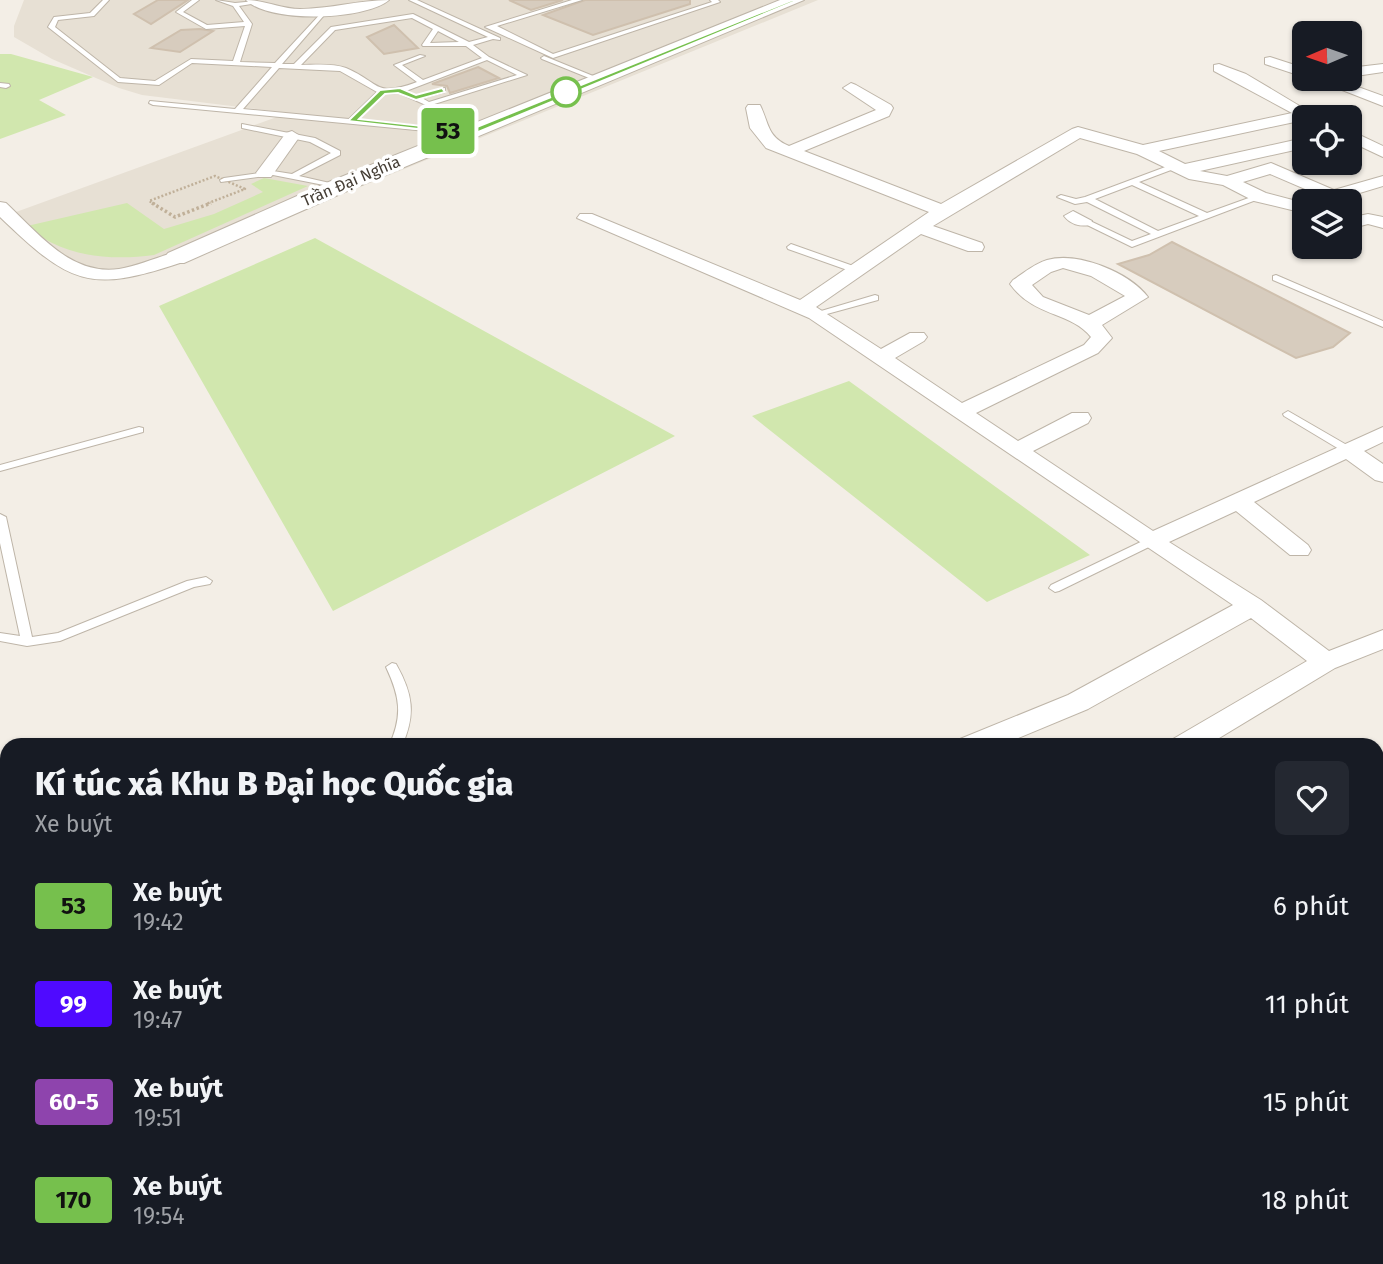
<!DOCTYPE html>
<html lang="vi">
<meta charset="utf-8">
<style>
:root{--surface:#171b24;--page:#242831;--text:#f1f3f6;--muted:#9ea1a6}
body{margin:0;font-family:"Fira Sans",sans-serif;background:var(--page);color:var(--text);height:100vh;display:flex;flex-direction:column;font-size:26px;white-space:nowrap}
*{box-sizing:border-box;margin:0}
p{font-size:23px;color:var(--muted)}
.icon{flex:none;width:38px;height:38px;fill:none;stroke:currentColor;stroke-width:2;stroke-linecap:round;stroke-linejoin:round}
.map{position:relative;flex:1;overflow:hidden}
.details{position:absolute;left:0px;top:738px;width:1384px;height:527px;display:flex;flex-direction:column;background:var(--surface);border-radius:21px 21px 0 0;box-shadow:0 2px 5px #0004}
.details>*{flex:none}
.badge{padding:0 14px;border-radius:5px;font-size:24px;line-height:46px}
.needle{width:46px;rotate:268deg}
.controls{position:absolute;left:1292px;top:21px;display:grid;gap:14px}
.controls a{display:grid;place-items:center;width:70px;height:70px;border-radius:10px;background:var(--surface);box-shadow:0 2px 5px #0004;font-size:35px}
.map>.badge{position:absolute;translate:-50% -50%;box-shadow:0 0 0 4px #fff}
.round{display:grid;place-items:center;flex:none;width:74px;height:74px;border-radius:10px;background:var(--page)}
.overview{display:flex;align-items:center;justify-content:space-between;height:119px;padding:0 35px}
h1{font-size:33px;font-weight:800;line-height:52px}
ul{padding:0;list-style:none}
li{display:flex;align-items:center;gap:21px;height:98px;padding:0 35px}
li div{flex:1}
li b{display:block;font-size:26px}
li em{font-style:normal}
li .badge{min-width:77px;font-weight:700;text-align:center}
.map>svg:first-child{display:block}
.residential{fill:#e7e0d4}
.green{fill:#d1e7ae}
.building{fill:#d7ccbe;stroke:#cfc0ae;stroke-width:2}
.lines{fill:none;stroke-linecap:round;stroke-linejoin:round}
.service-casing{stroke:#beb5a8;stroke-width:2}
.minor-casing{stroke:#beb5a8;stroke-width:2}
.tertiary-casing{stroke:#beb5a8;stroke-width:2}
.path-far1{stroke:#c0b099;stroke-width:2.5;stroke-dasharray:2 2;stroke-linecap:butt}
.path{stroke:#c0b099;stroke-width:3.5;stroke-dasharray:2.5 2.5;stroke-linecap:butt}
.service{fill:#fff;fill-rule:evenodd}
.minor{fill:#fff;fill-rule:evenodd}
.tertiary{fill:#fff;fill-rule:evenodd}
.line{fill:#76c04d;stroke:#fff;stroke-width:2}
.stop-dot{fill:#fff;stroke:#76c04d;stroke-width:3.5}
.labels{text-anchor:middle;dominant-baseline:central;stroke-width:7;stroke-linejoin:round;paint-order:stroke}
.far-street-label{font-size:16px;fill:#453e35;stroke:#fff}
</style>
<div class="map">
<svg width="1383" height="1264" viewBox="0 0 1383 1264">
<rect width="100%" height="100%" fill="#f3eee6"/>
<path class="residential" d="M24,0H818L162,268L108,276L62,268L5,216L288,113L142,95L119,88L52,59L14,37V26Z"/>
<path class="green" d="M0,54H11L93,77L39,100L66,115L0,139Z
M264,178L308,186L154,255C110,261 61,257 27,226L127,203L164,229L214,214L263,192L251,184Z
M315,238L675,436L333,611L159,306Z
M849,381L1090,555L987,602L752,416Z"/>
<path class="building" d="M158,0H188L151,24L134,14Z
M509,0H563L531,10Z
M585,0H690V4L593,35L543,15Z
M394,25L418,48L384,54L367,37Z
M200,29L213,31L180,52L151,48L181,30Z
M478,67L499,78L450,93L447,86L432,84Z
M1172,242L1350,333L1333,347L1296,358L1118,264L1149,255Z"/>
<g class="lines">
<g class="service-casing">
<path id="service" d="M103,0H109L94,16L58,20L55,27L120,78L155,81L191,59L233,61L245,26L206,29L176,12L192,0H199L183,12L207,25L244,22L233,6L216,0L235,3L257,1V3L239,6L252,24L240,62L275,63L324,10L326,11V13L282,64H294L331,27L413,14L469,42L488,37L409,0H417L500,38V40L493,39L473,45L489,57L527,75L428,106L399,93L384,94L357,120L471,131L472,133L468,135L153,105L149,103L150,101L235,109L272,67L192,63L159,85L118,82L48,27L54,17L90,13ZM412,18L433,29L422,45L423,46H466L482,58L423,80L402,65L425,56L420,55L394,65L417,82C374,98 381,83 346,68C333,63 314,65 301,65L335,30ZM438,31L459,42L430,43ZM487,60L517,75L429,102L422,98L445,92V88L416,96L406,91ZM279,68L340,71L377,92L349,119L243,109Z
M572,0H582L497,26L553,54L712,2L710,0H718L720,2L553,58L485,27Z
M544,56L598,78L600,79L594,80L542,59L541,58Z
M0,83L9,84L10,86L6,88L0,87Z
M242,124L315,138L340,151V155L299,176L343,186L339,188L273,175L221,182L220,180L224,178L273,171L292,174L331,153L310,142L242,128Z
M1176,163H1179V167L1139,182L1207,213L1257,195L1264,197L1132,247L1079,221L1086,219L1132,241L1151,234L1087,202L1075,204L1057,197L1061,195L1076,199L1085,197ZM1132,185L1199,216L1158,231L1095,199Z
M791,244L859,268L860,270L853,272L788,249L787,247Z
M1276,275L1383,321V327L1273,280V276Z
M875,295L878,296V300L816,317L811,314Z
M1288,411L1352,448L1353,450L1348,453L1344,452L1284,416L1283,414Z
M139,427L143,428V432L0,471V465Z
M0,514L6,517L32,637L58,633L187,581L206,577L212,581L210,584L194,587L60,641L27,646L0,641V633L20,636L0,543Z
M1151,537L1155,538L1157,541L1155,544L1059,591L1055,592L1049,588L1051,585Z
M392,663L396,664C413,694 416,714 402,746H389C403,715 400,697 386,667Z
M1377,975L1383,977V992L1377,990Z
M7,1171V1189L0,1192V1174Z
M433,1258H451L453,1264H435Z"/>
</g>
<g class="minor-casing">
<path id="minor" d="M246,0C265,0 281,9 300,9C330,9 359,0 389,0C366,20 269,24 246,0Z
M1270,57L1304,68V77L1265,64V58Z
M1219,64L1246,74L1318,117H1304V120L1159,151L1185,164L1304,138V148L1200,171L1227,176L1271,163L1334,190L1383,176V186L1333,201L1270,174L1243,182L1266,193L1304,203V213L1254,201L1223,185L1189,179L1137,154L1080,138L933,226L982,243L984,247L982,251H968L921,234L816,307L881,349L910,333H924L927,337L924,341L895,358L962,403L1084,345L1091,337C1070,311 1035,318 1010,284L1013,280C1024,273 1034,264 1047,260C1077,251 1129,272 1148,297L1102,325L1112,338L1098,353L976,413L1018,441L1072,413H1088L1091,418L1088,423L1033,451L1153,531L1383,427V442L1364,451L1383,464V482L1375,480L1346,459L1254,502L1308,545L1311,550L1308,555H1290L1236,511L1169,542L1261,600L1329,651L1383,630V649L1335,668L1206,746H1169L1173,739L1307,661L1251,618L1088,709L999,746H956L960,739L1068,695L1233,605L809,318L577,218L580,214H592L800,300L929,212L766,148L750,128L746,108L748,105H760C769,123 767,137 789,146L876,110L843,88L851,83L856,85L891,105L893,108L889,116L804,151L941,204L1072,129L1078,127L1143,145L1292,113L1214,71V65ZM1063,268L1091,276L1125,296L1089,315L1043,297L1032,285L1051,272Z
M1383,64V72L1349,77V68Z
M1314,79H1336L1383,96V106Z
M1349,130L1383,146V157L1349,141Z
M292,131L300,136L271,177H259L256,173L286,133Z
M0,202L6,203C38,233 71,276 119,269C138,266 157,257 176,252L185,258L183,262C88,294 70,284 0,217Z
M1073,211L1092,221L1089,225C1080,227 1070,224 1064,216Z
M1368,214L1383,217V228L1368,224L1349,229V218Z
M1383,807V830L1377,831V808Z
M1377,1019L1383,1021V1052L1377,1050Z
M1161,1258H1206L1208,1264H1163Z
M1338,1258H1376L1375,1264H1337Z"/>
</g>
<g class="tertiary-casing">
<path id="tertiary" d="M780,0H804L347,191L184,263H168L164,258L168,253L331,181Z"/>
</g>
<path class="path-far1" d="M155,204L149,201L215,176L245,189L206,204"/>
<path class="path" d="M152,203L175,217L211,203"/>
<use href="#service" class="service"/>
<use href="#minor" class="minor"/>
<use href="#tertiary" class="tertiary"/>
</g>
<path class="line" d="M792,0H798L471,135L348,121L380,90L400,88L416,95L442,88L445,92L416,100L398,93L385,94L359,119L467,131Z"/>
<circle class="stop-dot" cx="566" cy="92" r="14"/>
<g class="labels">
<g class="far-street-label">
<text transform="translate(351 181) rotate(-23)">Trần Đại Nghĩa</text>
</g>
</g>
</svg>
<div class="controls">
<a><svg class="needle" viewBox="-14 -14 28 28"><path d="M0-13l5 13h-10z" fill="#e53935"/><path d="M0 13l5-13h-10z" fill="#9ea1a6"/></svg></a>
<a><svg class="icon" aria-label="locate" viewBox="0 0 24 24"><circle cx="12" cy="12" r="6"/><path d="M12 2v4M12 18v4M2 12h4M18 12h4"/></svg></a>
<a><svg class="icon" aria-label="layers" viewBox="0 0 24 24"><path d="M12 4l9 5-9 5-9-5zM3 14l9 5 9-5"/></svg></a>
</div>
<b class="badge" style="left:448px;top:131px;background:#76c04d;color:#111">53</b>
<section class="details">
<div class="overview"><div><h1>Kí túc xá Khu B Đại học Quốc gia</h1><p>Xe buýt</p></div><a class="round"><svg class="icon" aria-label="heart" viewBox="0 0 24 24"><path d="M12 20l-8-8c-3-5 5-10 8-4 3-6 11-1 8 4z"/></svg></a></div>
<ul>
<li><span class="badge" style="background:#76c04d;color:#111">53</span><div><b>Xe buýt</b><p>19:42</p></div><em>6 phút</em></li>
<li><span class="badge" style="background:#4f0aff;color:#fff">99</span><div><b>Xe buýt</b><p>19:47</p></div><em>11 phút</em></li>
<li><span class="badge" style="background:#8e44ad;color:#fff">60-5</span><div><b>Xe buýt</b><p>19:51</p></div><em>15 phút</em></li>
<li><span class="badge" style="background:#76c04d;color:#111">170</span><div><b>Xe buýt</b><p>19:54</p></div><em>18 phút</em></li>
</ul>
</section>
</div>
